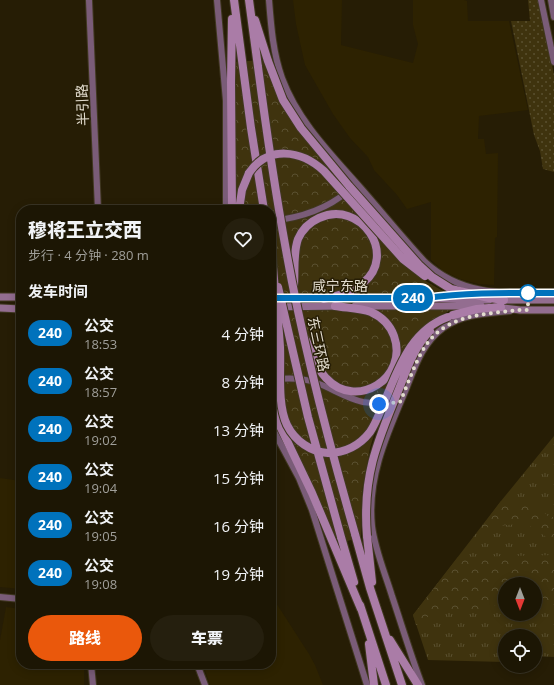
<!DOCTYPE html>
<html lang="zh">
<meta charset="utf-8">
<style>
:root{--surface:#1c1604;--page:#251f0e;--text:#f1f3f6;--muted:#a09f9a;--line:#3a3526;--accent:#ea580c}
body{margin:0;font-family:"Open Sans","Noto Sans SC",sans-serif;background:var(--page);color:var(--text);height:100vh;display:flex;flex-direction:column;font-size:15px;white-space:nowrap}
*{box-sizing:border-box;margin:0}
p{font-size:13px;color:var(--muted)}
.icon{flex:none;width:22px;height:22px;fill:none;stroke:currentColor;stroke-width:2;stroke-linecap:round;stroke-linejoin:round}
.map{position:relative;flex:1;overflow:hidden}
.side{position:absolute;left:16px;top:205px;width:260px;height:464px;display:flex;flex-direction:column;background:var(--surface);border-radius:16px;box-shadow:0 2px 10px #0003,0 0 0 1px var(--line)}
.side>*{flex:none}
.badge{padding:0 8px;border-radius:13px;font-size:14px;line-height:26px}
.needle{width:26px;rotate:180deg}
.controls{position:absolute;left:498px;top:577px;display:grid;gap:8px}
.controls a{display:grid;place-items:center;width:44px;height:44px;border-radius:50%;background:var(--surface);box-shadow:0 2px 10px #0003,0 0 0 1px var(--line);font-size:20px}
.you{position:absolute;width:20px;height:20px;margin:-10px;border:3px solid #fff;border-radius:50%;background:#1a73e8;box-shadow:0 0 0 6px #1a73e833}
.map>.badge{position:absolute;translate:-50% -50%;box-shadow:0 0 0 2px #fff}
h2{padding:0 12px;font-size:15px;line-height:36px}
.round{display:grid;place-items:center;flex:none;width:42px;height:42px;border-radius:21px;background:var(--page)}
.overview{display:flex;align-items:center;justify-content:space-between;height:68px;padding:0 12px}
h1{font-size:19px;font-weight:800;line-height:30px}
.action{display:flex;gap:8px;margin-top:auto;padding:8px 12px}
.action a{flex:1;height:46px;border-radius:24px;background:var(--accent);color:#fff;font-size:16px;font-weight:800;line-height:46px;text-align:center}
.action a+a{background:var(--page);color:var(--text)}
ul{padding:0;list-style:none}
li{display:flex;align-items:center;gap:12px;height:48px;padding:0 12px}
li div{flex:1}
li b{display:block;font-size:15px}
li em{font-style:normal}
li .badge{min-width:44px;font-weight:700;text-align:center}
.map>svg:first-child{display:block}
.built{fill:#2d2201}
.grass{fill:url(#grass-tufts);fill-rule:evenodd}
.forest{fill:url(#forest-crowns)}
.park{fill:url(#park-dots)}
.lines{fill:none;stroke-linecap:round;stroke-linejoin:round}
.secondary-casing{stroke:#403821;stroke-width:8}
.primary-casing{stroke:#403821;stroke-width:9}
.highway-casing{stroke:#403821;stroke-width:10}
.secondary{stroke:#7a5c78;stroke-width:6}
.primary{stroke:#936d90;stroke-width:7}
.highway{stroke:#aa7ca7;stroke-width:8}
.highway-bridge-casing{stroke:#403821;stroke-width:10;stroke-linecap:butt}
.highway-bridge{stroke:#aa7ca7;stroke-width:8}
.line-casing{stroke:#fff;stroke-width:9}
.line{stroke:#0072bc;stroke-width:6}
.walk{stroke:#e2dcce;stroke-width:4;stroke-dasharray:0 7.2}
.stop-dot{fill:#fff;stroke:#0072bc;stroke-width:2}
.labels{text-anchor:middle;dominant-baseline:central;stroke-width:3;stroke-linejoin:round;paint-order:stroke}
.street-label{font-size:14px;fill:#e2dcce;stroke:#261d05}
</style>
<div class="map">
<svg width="554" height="685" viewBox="0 0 554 685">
<defs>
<pattern id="grass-tufts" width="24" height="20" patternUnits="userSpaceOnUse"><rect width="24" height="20" fill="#3f330e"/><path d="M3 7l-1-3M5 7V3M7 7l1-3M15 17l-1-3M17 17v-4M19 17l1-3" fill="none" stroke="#5a5030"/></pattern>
<pattern id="forest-crowns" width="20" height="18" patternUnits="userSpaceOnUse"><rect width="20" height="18" fill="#3f330e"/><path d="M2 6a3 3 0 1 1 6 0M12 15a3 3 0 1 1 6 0" fill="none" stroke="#5a5030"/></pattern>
<pattern id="park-dots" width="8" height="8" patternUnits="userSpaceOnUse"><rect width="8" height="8" fill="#3f330e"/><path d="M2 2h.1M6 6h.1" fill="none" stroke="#5a5030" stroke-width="1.8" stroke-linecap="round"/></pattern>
</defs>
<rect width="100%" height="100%" fill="#261d05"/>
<path class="built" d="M293,0H342L341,45L413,63L418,44L413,25V0H464L467,1L468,21H509L528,110L479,116L478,139H484L486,154L498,153L497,237L495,238L494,285L478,284L460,279L443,271L431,260V202L407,209L397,195L374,170L368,157L350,138L333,114L305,65L296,24Z
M0,478L21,481V589L0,587Z
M271,595L309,654L315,665L323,685H210L203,664H271Z
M6,607L21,609V664H84V685H0V640Z"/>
<path class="grass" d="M554,436V657L535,656V636H505V662L428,660L413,615L501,501ZM505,584H535V614H505Z"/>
<path class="forest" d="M264,60L294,124L305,139L391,239L385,244C407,268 424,283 454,296L453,309L438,316L420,329L409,341L395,365L370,448L362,491L361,537L337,544L324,512L308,477L271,408V210H233V62Z
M501,501H546L539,508L549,517H554V552L545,536L525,523L481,528Z
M554,555V602L541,601L535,608V584H505V607L496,605L477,610L438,611L427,617L424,623L416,625L413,615L458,557Z"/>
<path class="park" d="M528,0H539L554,75V172L543,169L540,151L534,135L511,21H530Z"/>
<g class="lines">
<g class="secondary-casing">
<path id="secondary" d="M89,0L98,210
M217,0L226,101V210
M269,0C271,26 273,53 282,78C298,121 330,153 359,186C381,211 402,237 425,262C463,297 506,293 554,293
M541,0L554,62
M551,0L554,17
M271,221C299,218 326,210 348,191
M271,380C285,378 303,378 317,383C333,389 346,398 363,402C375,404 385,403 397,402
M271,426L299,478L312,510L367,685
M0,597L21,599
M91,664L93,685
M197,664L205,685
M422,685C411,656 402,626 392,596C385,573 375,550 372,526C367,479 386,436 404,394C414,370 421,344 443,328C462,314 488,313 510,311"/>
</g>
<g class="primary-casing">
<path id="primary" d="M480,294L498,293
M0,297H21
M271,298H426L489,300
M499,300H554
M355,306H481
M271,307L341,306
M495,307L520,310H554
M0,308L21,309"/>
</g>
<g class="highway-casing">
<path id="highway" d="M234,0L251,128L264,210
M249,0L258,67
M255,20L268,61
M232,210L231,82L232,19
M239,210L242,190L249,173
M294,285C295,270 293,253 298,239C302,230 310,222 319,218C361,199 398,255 363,283C352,293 338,295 324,299
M451,289L489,298L504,300
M453,315L477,309L501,307
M306,340C312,352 316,368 326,378C356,411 409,378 394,336C390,325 382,317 371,312C360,308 347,308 335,306
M271,401L280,426L312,493L361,609
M355,534L370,588L402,685
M367,536L372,582
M341,537L354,582
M360,605L386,685
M390,640L418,685
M369,644L374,685"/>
</g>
<use href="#secondary" class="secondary"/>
<use href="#primary" class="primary"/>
<use href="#highway" class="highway"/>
<g class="highway-bridge-casing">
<path id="highway-bridge" d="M268,61L283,100L301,128L349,186L419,265L432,277L451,289
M258,67C266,128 275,190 286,250C303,346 328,440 355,534
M249,173C268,145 301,150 324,171L403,259L425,276
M272,253C274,285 278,316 280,347C281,371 277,404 287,425C295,441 311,452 328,453C345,453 360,445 370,432C376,423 379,414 383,405C398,371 409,331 448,317
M278,287L308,417L341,537
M367,536C362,477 377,442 399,389C407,369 414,347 430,331"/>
</g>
<use href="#highway-bridge" class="highway-bridge"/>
</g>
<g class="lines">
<g class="line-casing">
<path id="line" d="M271,298H426C468,292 511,293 554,293"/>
</g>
<use href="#line" class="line"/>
<path class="walk" d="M379,404L400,402C408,384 414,365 424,348C445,314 485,314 520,310H528V293"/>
</g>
<circle class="stop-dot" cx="528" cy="293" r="8"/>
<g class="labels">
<g class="street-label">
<text transform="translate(82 105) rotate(-92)">半引路</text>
<text x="340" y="285">咸宁东路</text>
<text transform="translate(319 344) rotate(78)">东三环路</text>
</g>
</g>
</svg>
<div class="controls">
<a><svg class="needle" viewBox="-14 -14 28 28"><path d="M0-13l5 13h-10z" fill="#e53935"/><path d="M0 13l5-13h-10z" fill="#a09f9a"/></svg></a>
<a><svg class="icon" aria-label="locate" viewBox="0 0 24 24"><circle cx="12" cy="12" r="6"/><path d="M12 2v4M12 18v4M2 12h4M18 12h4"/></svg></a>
</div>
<div class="you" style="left:379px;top:404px"></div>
<b class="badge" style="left:413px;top:298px;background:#0072bc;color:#fff">240</b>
<section class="side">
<div class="overview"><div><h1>穆将王立交西</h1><p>步行 · 4 分钟 · 280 m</p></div><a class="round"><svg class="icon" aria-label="heart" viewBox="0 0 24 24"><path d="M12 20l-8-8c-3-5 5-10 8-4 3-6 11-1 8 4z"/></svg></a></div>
<h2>发车时间</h2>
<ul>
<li><span class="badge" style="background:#0072bc;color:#fff">240</span><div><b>公交</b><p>18:53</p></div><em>4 分钟</em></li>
<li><span class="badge" style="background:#0072bc;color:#fff">240</span><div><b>公交</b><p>18:57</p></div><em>8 分钟</em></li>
<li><span class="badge" style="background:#0072bc;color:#fff">240</span><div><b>公交</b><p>19:02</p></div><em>13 分钟</em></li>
<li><span class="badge" style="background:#0072bc;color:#fff">240</span><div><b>公交</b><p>19:04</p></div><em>15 分钟</em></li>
<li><span class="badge" style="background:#0072bc;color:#fff">240</span><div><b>公交</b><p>19:05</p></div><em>16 分钟</em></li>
<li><span class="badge" style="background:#0072bc;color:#fff">240</span><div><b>公交</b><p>19:08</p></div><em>19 分钟</em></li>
</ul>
<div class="action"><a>路线</a><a>车票</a></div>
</section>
</div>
